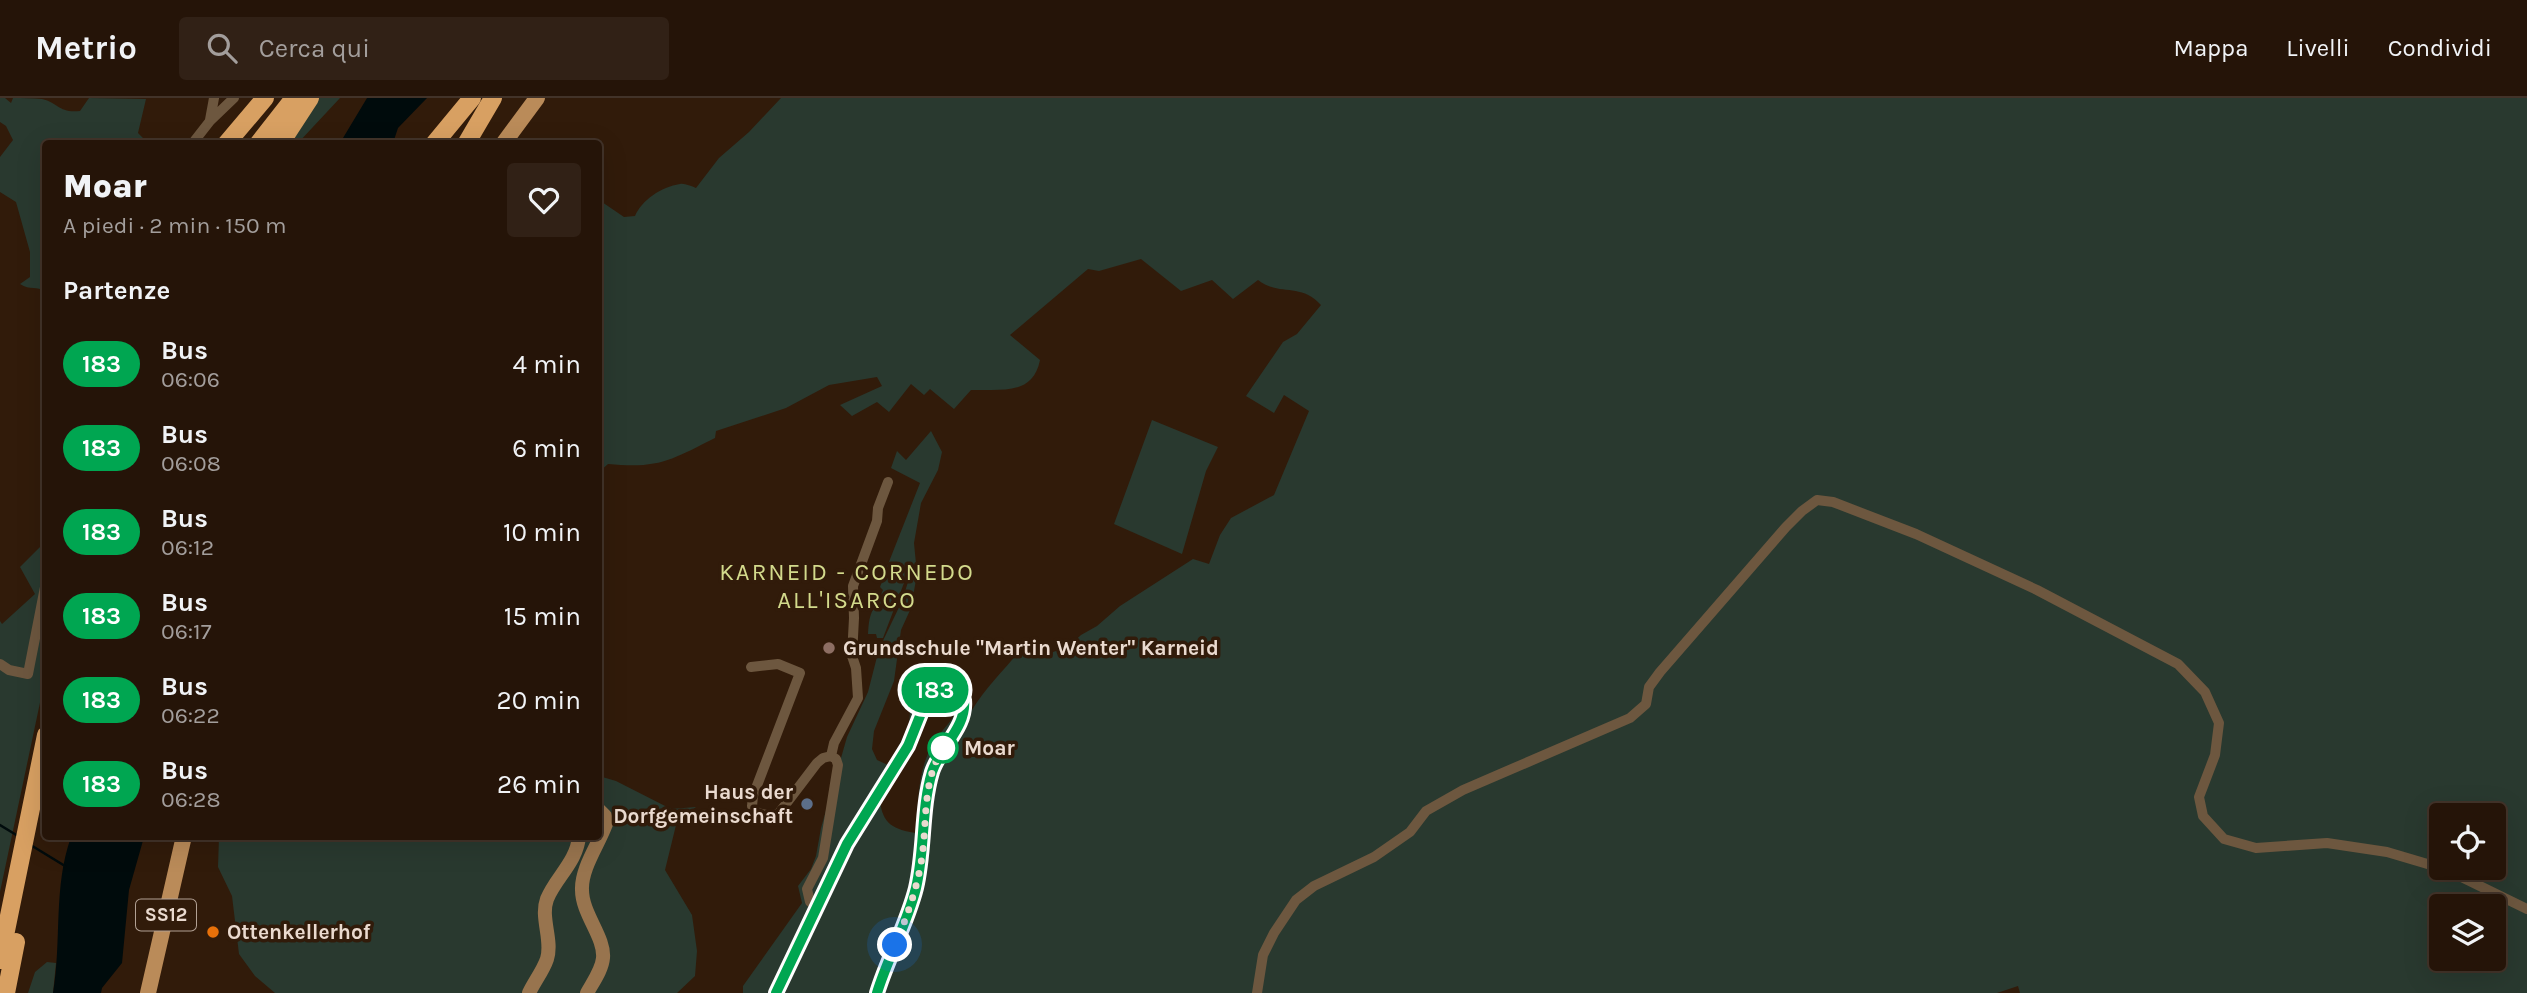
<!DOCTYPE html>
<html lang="it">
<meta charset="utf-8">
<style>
:root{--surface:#251408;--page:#312116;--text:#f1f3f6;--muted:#a39e9c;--line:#423329}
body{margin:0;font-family:Karla,sans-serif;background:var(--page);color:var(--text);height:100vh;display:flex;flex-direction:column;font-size:26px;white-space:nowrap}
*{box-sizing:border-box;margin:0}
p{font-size:23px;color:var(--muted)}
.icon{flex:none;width:38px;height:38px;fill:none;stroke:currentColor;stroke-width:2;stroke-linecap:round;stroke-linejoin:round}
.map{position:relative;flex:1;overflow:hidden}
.drawer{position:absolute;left:42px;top:42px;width:560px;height:700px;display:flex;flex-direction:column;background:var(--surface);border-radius:7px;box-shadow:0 7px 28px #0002,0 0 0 2px var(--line)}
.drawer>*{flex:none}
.badge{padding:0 14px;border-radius:23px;font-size:24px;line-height:46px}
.controls{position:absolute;left:2429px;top:705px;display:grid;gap:14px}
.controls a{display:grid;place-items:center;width:77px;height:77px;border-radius:7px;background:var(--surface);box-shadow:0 7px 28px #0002,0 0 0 2px var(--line);font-size:35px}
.you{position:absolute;width:35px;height:35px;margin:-18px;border:5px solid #fff;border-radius:50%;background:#1a73e8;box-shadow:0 0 0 10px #1a73e833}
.map>.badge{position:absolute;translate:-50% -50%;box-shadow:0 0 0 4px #fff}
h2{padding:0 21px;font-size:26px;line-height:63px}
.round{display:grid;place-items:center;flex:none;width:74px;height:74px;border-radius:7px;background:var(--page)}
.headline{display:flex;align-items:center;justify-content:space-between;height:119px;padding:0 21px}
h1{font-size:33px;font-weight:800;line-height:52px}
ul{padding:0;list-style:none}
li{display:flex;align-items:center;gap:21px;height:84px;padding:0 21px}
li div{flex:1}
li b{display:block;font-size:26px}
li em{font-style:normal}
li .badge{min-width:77px;font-weight:700;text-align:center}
header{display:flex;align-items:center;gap:42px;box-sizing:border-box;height:98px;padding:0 35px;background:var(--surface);border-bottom:2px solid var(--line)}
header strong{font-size:33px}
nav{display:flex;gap:38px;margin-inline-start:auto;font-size:24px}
.search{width:490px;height:63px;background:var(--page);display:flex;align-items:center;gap:18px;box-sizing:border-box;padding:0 24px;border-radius:7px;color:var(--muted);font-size:26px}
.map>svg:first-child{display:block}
.green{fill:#29392f;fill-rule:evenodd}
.water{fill:#000b0c}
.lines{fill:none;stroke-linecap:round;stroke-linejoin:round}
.stream{stroke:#000b0c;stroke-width:2.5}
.street{stroke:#6d573f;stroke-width:10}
.secondary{stroke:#98744e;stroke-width:14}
.primary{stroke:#ba8b59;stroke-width:16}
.highway{stroke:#d8a062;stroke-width:18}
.line-casing{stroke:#fff;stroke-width:16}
.line{stroke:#00a651;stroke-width:10}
.walk{stroke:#eadacf;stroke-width:7;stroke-dasharray:0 12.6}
.education-dot{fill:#8d6e63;stroke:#311b0a;stroke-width:2.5}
.stop-dot{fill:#fff;stroke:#00a651;stroke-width:3.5}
.service-dot{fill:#5c6f8a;stroke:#311b0a;stroke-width:2.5}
.food-dot{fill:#e8710a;stroke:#311b0a;stroke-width:2.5}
.labels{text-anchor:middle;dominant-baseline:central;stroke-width:7;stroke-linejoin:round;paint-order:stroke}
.shield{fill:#311b0a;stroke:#b2a194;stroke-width:2}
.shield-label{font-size:19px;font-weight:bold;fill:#eadacf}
.poi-label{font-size:21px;font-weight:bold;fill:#eadacf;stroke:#311b0a;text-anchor:start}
.stop-label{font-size:21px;font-weight:bold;fill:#eadacf;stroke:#311b0a;text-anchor:start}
.quarter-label{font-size:24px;letter-spacing:2px;fill:#d3da8c;stroke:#311b0a}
</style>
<header>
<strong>Metrio</strong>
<div class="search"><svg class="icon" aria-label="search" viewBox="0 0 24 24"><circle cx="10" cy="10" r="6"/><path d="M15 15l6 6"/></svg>Cerca qui</div>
<nav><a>Mappa</a><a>Livelli</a><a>Condividi</a></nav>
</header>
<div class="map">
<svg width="2527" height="895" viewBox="0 0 2527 895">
<rect width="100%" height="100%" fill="#311b0a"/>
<path class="green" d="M0,0H5L11,5L13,0C22,0 33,0 42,1C59,5 58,15 80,13L89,0L146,1L138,35L148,45L46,46V126L43,127L45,194C37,187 30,193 20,186L30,179V154L16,104L0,94V59L13,42L6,28L0,24Z
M319,0H340L298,45L287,46Z
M781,0H2527V895H2020L2018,888L1997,895H743V888L802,805L798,788L811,771L816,758L821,730L847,639L868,594L879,551L902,503L908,484L885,474L920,385L891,370L897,353L906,362L931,333L942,354L938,372L921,405L914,445L917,476L911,510L901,532L894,583L874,633L872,651L877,662L888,667L909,629L910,613L920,590C949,579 963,581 972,612C987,587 1009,568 1026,544L1047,556L1068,549L1081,537L1097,528L1120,508L1193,461L1209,466L1220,437L1231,420L1274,397L1309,313L1284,297L1274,315L1246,298L1283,244L1297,236L1321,207C1300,184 1280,199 1258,182L1233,201L1212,182L1181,193L1141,161L1099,173L1088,171L1010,237L1040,262C1033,298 1001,291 971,292L954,311L930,291L924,297L911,286L889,314L877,304L852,318L840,307L882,288L877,279L829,287L786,310L716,333L715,340C671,362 659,371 608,366L599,374V102L624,119L635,118C642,102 661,89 680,86C684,85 691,88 696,90L719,60L749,34ZM945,597L956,603L958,608C954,623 942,631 934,644C917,672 918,704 917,735C894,732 882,726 880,702L934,599ZM2441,718H2494V770H2441ZM2441,808H2494V861H2441Z
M1152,322L1218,349L1206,373L1182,456L1114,426Z
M45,444V581L0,794V523L2,526L35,496L20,469Z
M884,478L904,485L883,540H877L876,536H868C869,511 874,513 883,492L880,489Z
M599,678L616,683L671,711L696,709L677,723L665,772L692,817L697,853L695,878L677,895H275L255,878L239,856L232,798L218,769L219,739L598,738Z
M47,864L56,865L53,895H28L35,874Z"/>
<path class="water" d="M367,0H427L398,30L393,45H340Z
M71,739H144L129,792L122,865L102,890L101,895H53C62,843 53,789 71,739Z"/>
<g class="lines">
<path class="stream" d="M0,727L18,738
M29,746L65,768"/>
<path class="street" d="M210,22L214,0
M192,46L210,23L234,0
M0,566L9,572L28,576L46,484
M751,569L778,566L800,575L753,698L752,708L757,715L772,718L779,715L817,665L823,660L831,658
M831,658L834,645L858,600L856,570L852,558L854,520L853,488L877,423L878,410L888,384
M2443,770L2527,811
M816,806L810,804L807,791L823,760L838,667L836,661L831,658
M1257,895L1263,857L1274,835L1296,802L1314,788L1374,759L1410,734L1426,713L1463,692L1630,620L1646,606L1649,589L1660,574L1786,429L1802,413L1817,402L1833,404L1916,436L2037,492L2178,566L2205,594L2219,625L2215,657L2199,699L2203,718L2224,741L2256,750L2327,745L2387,754L2441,770"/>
<path class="secondary" d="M529,895C534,884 543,873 547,861C553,842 540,820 547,801C556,779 577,764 579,738
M587,895C593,884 602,872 603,860C605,839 582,816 582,792C581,770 599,746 606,726L605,718L598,711
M776,895L847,746L908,648L928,598L934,592L950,591L964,602C967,629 940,649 932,674C921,711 924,752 916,790C907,826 887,859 877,895"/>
<path class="primary" d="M503,46L537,0
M148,895L184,738"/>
<path class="highway" d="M226,46L265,0
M258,46L294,0
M280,46L310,0
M434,46L472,0
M466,46L493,0
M0,862L46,637
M6,895L16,844"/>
</g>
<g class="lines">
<g class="line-casing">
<path id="line" d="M776,895L847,746L908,648L928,598L934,592L950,591L964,602C967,629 940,649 932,674C921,711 925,752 916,790C907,826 888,859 877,895"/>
</g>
<use href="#line" class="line"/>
<path class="walk" d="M895,847C906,821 916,794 921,765C928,727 921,685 943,650"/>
</g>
<circle class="education-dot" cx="829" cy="550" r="7"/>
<circle class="stop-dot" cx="943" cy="650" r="14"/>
<circle class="service-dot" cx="807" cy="706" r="7"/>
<circle class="food-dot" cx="213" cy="834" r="7"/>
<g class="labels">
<rect class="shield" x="136" y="801.5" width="60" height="31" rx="5"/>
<g class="shield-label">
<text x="166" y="817">SS12</text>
</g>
<g class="poi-label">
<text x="843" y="550">Grundschule "Martin Wenter" Karneid</text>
<text x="793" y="694" text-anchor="end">Haus der<tspan x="793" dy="24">Dorfgemeinschaft</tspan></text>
<text x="227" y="834">Ottenkellerhof</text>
</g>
<g class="stop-label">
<text x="964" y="650">Moar</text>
</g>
<g class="quarter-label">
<text x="847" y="474">KARNEID - CORNEDO<tspan x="847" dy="28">ALL'ISARCO</tspan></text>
</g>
</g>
</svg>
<div class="controls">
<a><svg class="icon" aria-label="locate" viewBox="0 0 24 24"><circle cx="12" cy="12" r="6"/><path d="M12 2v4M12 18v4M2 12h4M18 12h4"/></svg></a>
<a><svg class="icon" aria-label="layers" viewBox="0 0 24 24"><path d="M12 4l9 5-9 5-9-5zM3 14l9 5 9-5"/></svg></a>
</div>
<div class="you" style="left:895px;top:847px"></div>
<b class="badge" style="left:935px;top:592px;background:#00a651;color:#fff">183</b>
<section class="drawer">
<div class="headline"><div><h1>Moar</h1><p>A piedi · 2 min · 150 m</p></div><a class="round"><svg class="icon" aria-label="heart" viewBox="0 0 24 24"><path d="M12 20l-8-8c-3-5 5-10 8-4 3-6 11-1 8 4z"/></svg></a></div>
<h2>Partenze</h2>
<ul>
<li><span class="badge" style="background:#00a651;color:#fff">183</span><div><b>Bus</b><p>06:06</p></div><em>4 min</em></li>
<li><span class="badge" style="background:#00a651;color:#fff">183</span><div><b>Bus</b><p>06:08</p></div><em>6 min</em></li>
<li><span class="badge" style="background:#00a651;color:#fff">183</span><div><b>Bus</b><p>06:12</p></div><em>10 min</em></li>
<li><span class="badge" style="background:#00a651;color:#fff">183</span><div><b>Bus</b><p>06:17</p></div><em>15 min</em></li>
<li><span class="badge" style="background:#00a651;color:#fff">183</span><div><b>Bus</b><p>06:22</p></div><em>20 min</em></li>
<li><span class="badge" style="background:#00a651;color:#fff">183</span><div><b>Bus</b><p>06:28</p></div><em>26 min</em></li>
</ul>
</section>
</div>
